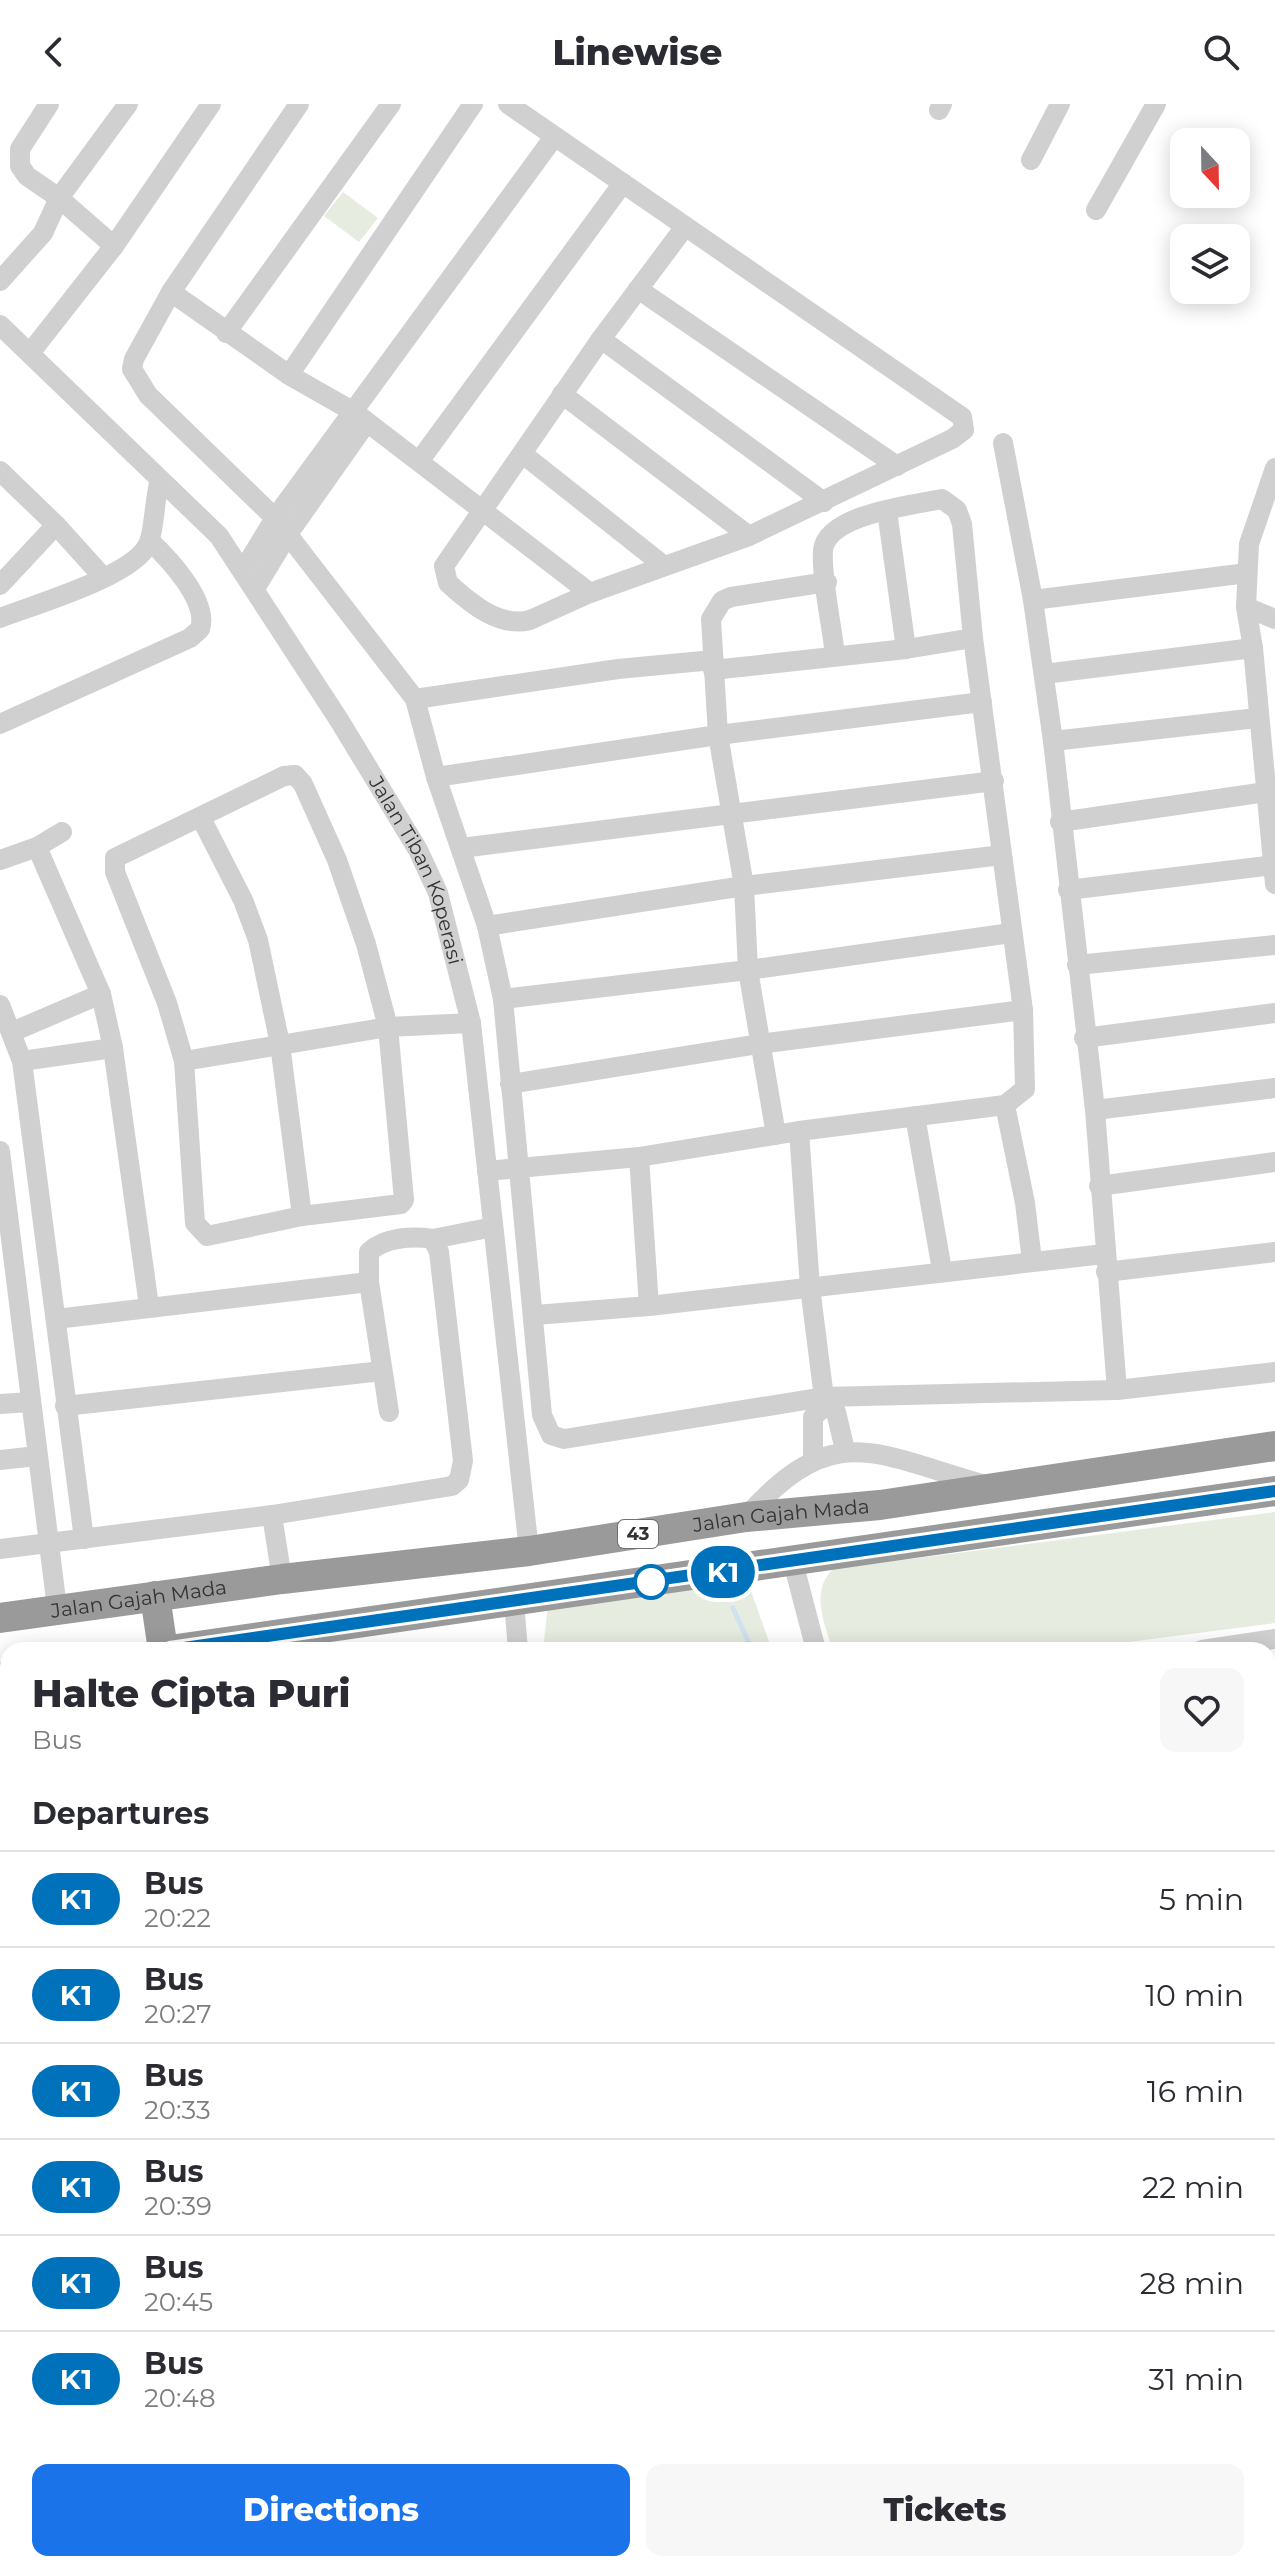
<!DOCTYPE html>
<style>
:root{--surface:#fff;--page:#f7f7f7;--text:#2b2b33;--muted:#7c7c81;--line:#e1e1e2;--accent:#1a73e8}
body{margin:0;font-family:Montserrat,sans-serif;background:var(--page);color:var(--text);height:100vh;display:flex;flex-direction:column;font-size:30px;white-space:nowrap}
*{box-sizing:border-box;margin:0}
p{font-size:26px;color:var(--muted)}
.icon{flex:none;width:44px;height:44px;fill:none;stroke:currentColor;stroke-width:2;stroke-linecap:round;stroke-linejoin:round}
.map{position:relative;flex:1;overflow:hidden}
.panel{position:absolute;left:0px;top:1538px;width:1276px;height:930px;display:flex;flex-direction:column;background:var(--surface);border-radius:24px 24px 0 0;box-shadow:0 4px 20px #0003}
.panel>*{flex:none}
.badge{padding:0 16px;border-radius:26px;font-size:28px;line-height:52px}
.needle{width:52px;rotate:158deg}
.fabs{position:absolute;left:1170px;top:24px;display:grid;gap:16px}
.fabs a{display:grid;place-items:center;width:80px;height:80px;border-radius:16px;background:var(--surface);box-shadow:0 4px 20px #0003;font-size:40px}
.map>.badge{position:absolute;translate:-50% -50%;box-shadow:0 0 0 4px #fff}
h2{padding:0 32px;font-size:30px;line-height:72px}
.round{display:grid;place-items:center;flex:none;width:84px;height:84px;border-radius:16px;background:var(--page)}
.head{display:flex;align-items:center;justify-content:space-between;height:136px;padding:0 32px}
h1{font-size:38px;font-weight:800;line-height:60px}
.primary-button{display:flex;gap:16px;margin-top:auto;padding:16px 32px}
.primary-button a{flex:1;height:92px;border-radius:16px;background:var(--accent);color:#fff;font-size:32px;font-weight:800;line-height:92px;text-align:center}
.primary-button a+a{background:var(--page);color:var(--text)}
ul{padding:0;list-style:none}
li{display:flex;align-items:center;gap:24px;height:96px;padding:0 32px;border-top:2px solid var(--line)}
li div{flex:1}
li b{display:block;font-size:30px}
li em{font-style:normal}
li .badge{min-width:88px;font-weight:700;text-align:center}
header{display:flex;justify-content:space-between;align-items:center;height:104px;padding:0 32px;background:var(--surface);font-size:36px;font-weight:800}
.map>svg:first-child{display:block}
.green{fill:#e6ecdf}
.lines{fill:none;stroke-linecap:round;stroke-linejoin:round}
.stream{stroke:#cfe2ee;stroke-width:5}
.minor{stroke:#d0d0d0;stroke-width:20}
.highway{stroke:#9a9a9a;stroke-width:30}
.line-casing{stroke:#fff;stroke-width:18}
.line{stroke:#0072bc;stroke-width:12}
.stop-dot{fill:#fff;stroke:#0072bc;stroke-width:4}
.labels{text-anchor:middle;dominant-baseline:central;stroke-width:8;stroke-linejoin:round;paint-order:stroke}
.shield{fill:#fff;stroke:#707070;stroke-width:2}
.shield-label{font-size:18px;font-weight:bold;fill:#333}
.street-label{font-size:20px;fill:#333;stroke:#fff}
</style>
<header><svg class="icon" aria-label="back" viewBox="0 0 24 24"><path d="M15 5l-7 7 7 7"/></svg>Linewise<svg class="icon" aria-label="search" viewBox="0 0 24 24"><circle cx="10" cy="10" r="6"/><path d="M15 15l6 6"/></svg></header>
<div class="map">
<svg width="1275" height="2467" viewBox="0 0 1275 2467">
<rect width="100%" height="100%" fill="#fff"/>
<path class="green" d="M343,88L378,114L359,138L324,112Z
M1275,1408V1519L1066,1546H833C824,1519 810,1487 833,1465Z
M747,1476L772,1546H543L548,1500Z"/>
<g class="lines">
<path class="stream" d="M733,1504L752,1546
M1268,1752L1275,1753
M0,1783L6,1790"/>
<g class="minor">
<path d="M49,0L20,45V62L27,72L59,94L114,142"/>
<path d="M299,0L171,188L134,255L132,265L148,291L275,414L415,595L436,673L487,822L503,895L542,1311L551,1331L564,1335L824,1293L1117,1286L1275,1268"/>
<path d="M508,0L962,313L964,326L952,335L749,432L590,489L530,516C499,524 470,499 448,479L444,462L601,235L684,124"/>
<path d="M939,6L942,0"/>
<path d="M1031,56L1060,0"/>
<path d="M1096,106L1156,0"/>
<path d="M0,177L43,129L59,94L128,0"/>
<path d="M638,185L897,362"/>
<path d="M171,188L289,271L354,308L590,489"/>
<path id="s1" d="M0,221L219,432L339,616L418,746L438,789L471,919L529,1447"/>
<path d="M226,229L391,0"/>
<path d="M601,235L824,398"/>
<path d="M30,249L114,142L211,0"/>
<path d="M289,271L473,0"/>
<path d="M562,290L749,432"/>
<path d="M1003,339L1033,496L1053,637L1095,1006L1117,1286"/>
<path d="M524,351L663,461"/>
<path d="M420,356L623,79"/>
<path d="M1275,364L1249,440L1246,503L1253,544L1275,780"/>
<path d="M0,367L56,421L103,473"/>
<path d="M887,407L906,545"/>
<path d="M244,465L275,414L554,33"/>
<path d="M0,481L56,421"/>
<path d="M256,483L288,430L367,318"/>
<path d="M1033,496L1247,469"/>
<path d="M1246,503L1275,515"/>
<path d="M0,514C33,501 138,471 149,438C155,422 154,396 160,376"/>
<path d="M713,566L906,545L973,534"/>
<path d="M1044,570L1253,544"/>
<path d="M415,595L618,565L713,556"/>
<path d="M0,620L190,534L200,525C209,497 168,454 150,437"/>
<path d="M1053,637L1257,614"/>
<path d="M295,671L303,680L337,756L366,840L388,923L404,1096L401,1100L302,1112L207,1132L195,1119L184,957L167,899L115,768V754L284,672Z"/>
<path d="M436,673L718,631L982,598"/>
<path d="M201,714L243,796L258,836L280,940L302,1112"/>
<path d="M1060,718L1266,688"/>
<path d="M37,743L101,890L113,944L149,1202"/>
<path d="M461,744L994,677"/>
<path d="M0,756L37,743L62,728"/>
<path d="M1068,786L1274,761"/>
<path d="M487,822L744,782L1002,751"/>
<path d="M1077,861L1275,841"/>
<path d="M503,895L748,866L1011,829"/>
<path d="M0,901L22,957L84,1435"/>
<path d="M12,928L101,890"/>
<path d="M1084,934L1275,909"/>
<path d="M22,957L113,944"/>
<path d="M184,957L388,923L471,919"/>
<path d="M510,980L759,940L1023,906"/>
<path d="M1005,1001L1025,1099L1032,1157"/>
<path d="M1095,1006L1275,984"/>
<path d="M915,1012L942,1166"/>
<path d="M799,1027L810,1183L825,1302"/>
<path d="M776,1031L748,866L744,782L718,631L711,515L722,497L731,493L827,478"/>
<path d="M0,1047L57,1504"/>
<path d="M639,1053L649,1202"/>
<path d="M487,1067L639,1053L799,1027L1005,1001L1025,985L1023,906L973,534L962,420L957,406L942,395C913,401 827,410 823,446C821,473 832,522 835,551"/>
<path d="M1099,1082L1275,1058"/>
<path d="M433,1135L493,1123"/>
<path d="M1106,1168L1275,1148"/>
<path d="M535,1211L649,1202L1104,1150"/>
<path d="M56,1215L369,1178"/>
<path d="M0,1300L31,1298"/>
<path d="M65,1302L382,1267"/>
<path d="M825,1302L836,1308L845,1346"/>
<path d="M813,1355V1313L825,1302"/>
<path d="M0,1356L37,1352"/>
<path d="M272,1411L282,1475"/>
<path d="M746,1413C834,1314 874,1350 986,1381"/>
<path d="M0,1445L272,1411L452,1382L459,1376L463,1357L439,1148L433,1135C412,1132 385,1133 369,1148V1178L389,1308"/>
<path d="M793,1458L816,1546"/>
<path d="M514,1498L518,1546"/>
<path d="M1202,1546L1275,1535"/>
<path d="M0,1827L8,1826"/>
<path d="M1268,1897L1275,1896"/>
<path d="M0,1948L8,1947"/>
<path d="M1268,1973H1275"/>
<path d="M1268,2051H1275"/>
<path d="M0,2070H8"/>
<path d="M1268,2162L1275,2166"/>
<path d="M0,2202L8,2199"/>
<path d="M1268,2237L1275,2240"/>
<path d="M1268,2312L1275,2315"/>
<path d="M1268,2387L1275,2390"/>
<path d="M129,2467L132,2460"/>
<path d="M268,2467L271,2460"/>
<path d="M335,2467L339,2460"/>
<path d="M616,2467L620,2460"/>
<path d="M727,2467L732,2460"/>
</g>
<g class="highway">
<path d="M155,1492L163,1546"/>
<path id="s2" d="M0,1514L282,1475L529,1447L746,1413L880,1401L1275,1342"/>
<path d="M170,1546L1275,1387"/>
<path d="M0,1573L8,1572"/>
</g>
</g>
<g class="lines">
<g class="line-casing">
<path id="line" d="M170,1546L1275,1387"/>
</g>
<use href="#line" class="line"/>
</g>
<circle class="stop-dot" cx="651" cy="1478" r="16"/>
<g class="labels">
<rect class="shield" x="618" y="1416" width="40" height="28" rx="6"/>
<g class="shield-label">
<text x="638" y="1430">43</text>
</g>
<g class="street-label">
<text stroke="none"><textPath href="#s1" startOffset="694">Jalan Tiban Koperasi</textPath></text>
<text stroke="none"><textPath href="#s2" startOffset="788">Jalan Gajah Mada</textPath></text>
<text stroke="none"><textPath href="#s2" startOffset="140">Jalan Gajah Mada</textPath></text>
</g>
</g>
</svg>
<div class="fabs">
<a><svg class="needle" viewBox="-14 -14 28 28"><path d="M0-13l5 13h-10z" fill="#e53935"/><path d="M0 13l5-13h-10z" fill="#7c7c81"/></svg></a>
<a><svg class="icon" aria-label="layers" viewBox="0 0 24 24"><path d="M12 4l9 5-9 5-9-5zM3 14l9 5 9-5"/></svg></a>
</div>
<b class="badge" style="left:723px;top:1468px;background:#0072bc;color:#fff">K1</b>
<section class="panel">
<div class="head"><div><h1>Halte Cipta Puri</h1><p>Bus</p></div><a class="round"><svg class="icon" aria-label="heart" viewBox="0 0 24 24"><path d="M12 20l-8-8c-3-5 5-10 8-4 3-6 11-1 8 4z"/></svg></a></div>
<h2>Departures</h2>
<ul>
<li><span class="badge" style="background:#0072bc;color:#fff">K1</span><div><b>Bus</b><p>20:22</p></div><em>5 min</em></li>
<li><span class="badge" style="background:#0072bc;color:#fff">K1</span><div><b>Bus</b><p>20:27</p></div><em>10 min</em></li>
<li><span class="badge" style="background:#0072bc;color:#fff">K1</span><div><b>Bus</b><p>20:33</p></div><em>16 min</em></li>
<li><span class="badge" style="background:#0072bc;color:#fff">K1</span><div><b>Bus</b><p>20:39</p></div><em>22 min</em></li>
<li><span class="badge" style="background:#0072bc;color:#fff">K1</span><div><b>Bus</b><p>20:45</p></div><em>28 min</em></li>
<li><span class="badge" style="background:#0072bc;color:#fff">K1</span><div><b>Bus</b><p>20:48</p></div><em>31 min</em></li>
</ul>
<div class="primary-button"><a>Directions</a><a>Tickets</a></div>
</section>
</div>
